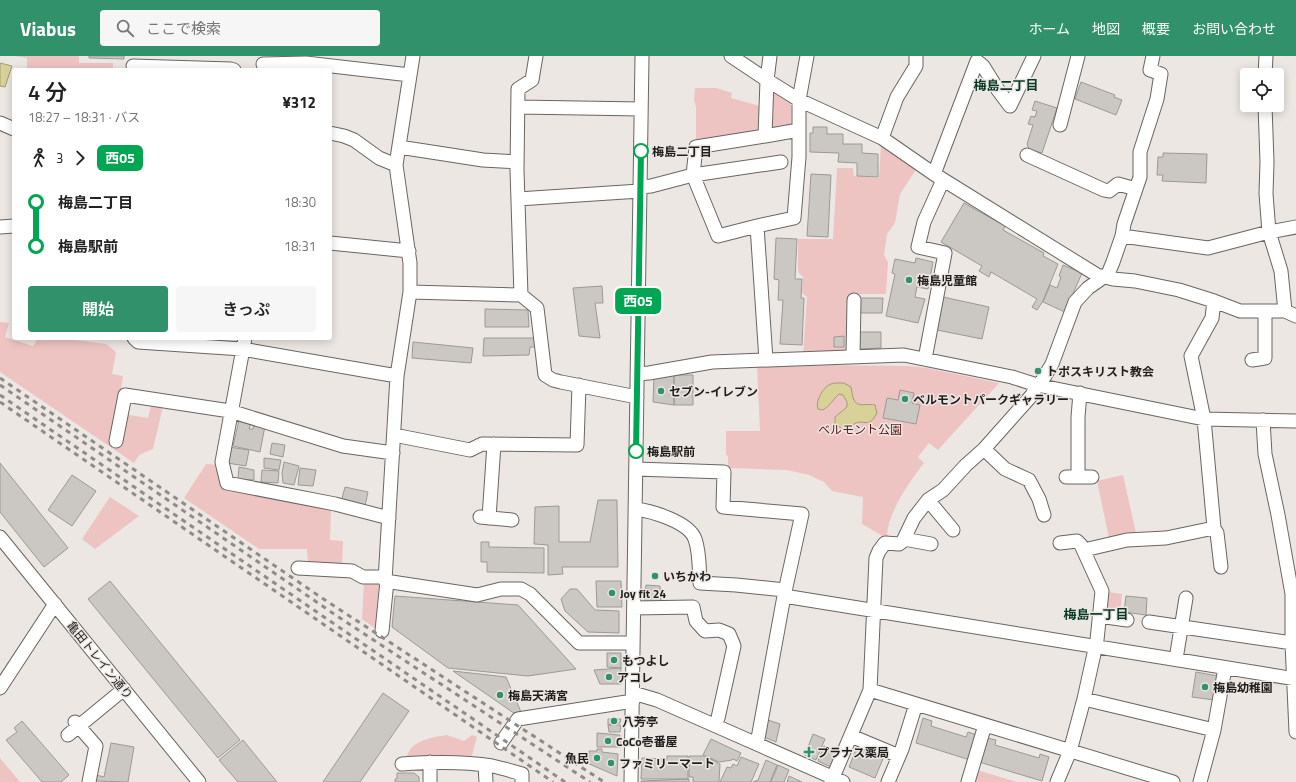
<!DOCTYPE html>
<html lang="ja">
<meta charset="utf-8">
<style>
:root{--surface:#fff;--page:#f6f6f6;--text:#222;--muted:#767676;--accent:#30916b}
body{margin:0;font-family:"Titillium Web","Noto Sans JP",sans-serif;background:var(--page);color:var(--text);height:100vh;display:flex;flex-direction:column;font-size:15px;white-space:nowrap}
*{box-sizing:border-box;margin:0}
p{font-size:13px;color:var(--muted)}
.icon{flex:none;width:22px;height:22px;fill:none;stroke:currentColor;stroke-width:2;stroke-linecap:round;stroke-linejoin:round}
.map{position:relative;flex:1;overflow:hidden}
.details{position:absolute;left:12px;top:12px;width:320px;height:272px;display:flex;flex-direction:column;background:var(--surface);border-radius:4px;box-shadow:0 2px 10px #0003}
.details>*{flex:none}
.badge{padding:0 8px;border-radius:6px;font-size:14px;line-height:26px}
.fabs{position:absolute;left:1240px;top:12px;display:grid;gap:8px}
.fabs a{display:grid;place-items:center;width:44px;height:44px;border-radius:4px;background:var(--surface);box-shadow:0 2px 10px #0003;font-size:20px}
.map>.badge{position:absolute;translate:-50% -50%;box-shadow:0 0 0 2px #fff}
.legs{display:flex;align-items:center;gap:6px;height:44px;padding:0 16px;font-size:13px}
.legs p{margin-inline-start:auto}
.summary{display:flex;align-items:center;justify-content:space-between;height:68px;padding:0 16px}
h1{font-size:22px;font-weight:600;line-height:30px}
.button{display:flex;gap:8px;margin-top:auto;padding:8px 16px}
.button a{flex:1;height:46px;border-radius:4px;background:var(--accent);color:#fff;font-size:16px;font-weight:600;line-height:46px;text-align:center}
.button a+a{background:var(--page);color:var(--text)}
ul{padding:0 16px;list-style:none}
li{display:flex;align-items:center;gap:14px;height:44px;font-size:15px}
li i{display:grid;place-items:center;width:6px;height:100%;margin:0 5px;background:currentColor}
li i::after{content:'';width:10px;height:10px;margin:-5px;border:3px solid;border-radius:50%;background:var(--surface)}
li p{margin-inline-start:auto}
li:first-child i{background:linear-gradient(#0000 50%,currentColor 0)}
li:last-child i{background:linear-gradient(currentColor 50%,#0000 0)}
header{display:flex;align-items:center;gap:24px;box-sizing:border-box;height:56px;padding:0 20px;background:var(--accent);color:#fff}
header strong{font-size:19px}
nav{display:flex;gap:22px;margin-inline-start:auto;font-size:14px}
.search{width:280px;height:36px;background:var(--page);display:flex;align-items:center;gap:10px;box-sizing:border-box;padding:0 14px;border-radius:4px;color:var(--muted);font-size:15px}
.map>svg:first-child{display:block}
.green{fill:#edc4c2}
.water{fill:#d8d299;stroke:#a19c74}
.building{fill:#cbc8c3;stroke:#9c9995}
.lines{fill:none;stroke-linecap:round;stroke-linejoin:round}
.minor-casing{stroke:#696561;stroke-width:15}
.minor{stroke:#fff;stroke-width:13}
.rail{stroke:#8e8b88;stroke-width:3;stroke-dasharray:5 5;stroke-linecap:butt}
.line-1-casing{stroke:#fff;stroke-width:9}
.line-1{stroke:#00a651;stroke-width:6}
.stop-1-dot{fill:#fff;stroke:#00a651;stroke-width:2}
.poi-dot{fill:#30916b;stroke:#ece7e3;stroke-width:1.5}
.labels{text-anchor:middle;dominant-baseline:central;stroke-width:3;stroke-linejoin:round;paint-order:stroke}
.stop-label{font-size:12px;font-weight:bold;fill:#201e1d;stroke:#ece7e3;text-anchor:start}
.poi-label{font-size:12px;font-weight:bold;fill:#201e1d;stroke:#ece7e3;text-anchor:start}
.park-label{font-size:12px;fill:#5e151a;stroke:#ece7e3}
.street-label{font-size:12px;fill:#201e1d;stroke:#ece7e3}
.neighbourhood-label{font-size:13px;font-weight:bold;fill:#083927;stroke:#ece7e3}
</style>
<header>
<strong>Viabus</strong>
<div class="search"><svg class="icon" aria-label="search" viewBox="0 0 24 24"><circle cx="10" cy="10" r="6"/><path d="M15 15l6 6"/></svg>ここで検索</div>
<nav><a>ホーム</a><a>地図</a><a>概要</a><a>お問い合わせ</a></nav>
</header>
<div class="map">
<svg width="1296" height="726" viewBox="0 0 1296 726">
<rect width="100%" height="100%" fill="#ece7e3"/>
<path class="green" d="M15,0H79V7H113V14H27V2Z
M695,32H716L732,37L731,42L767,52L769,34L791,47V74L696,88V51L694,44Z
M881,89L917,112L900,138L895,167L887,178L884,199L888,206L886,238H850L848,298L803,299L807,241L802,237L803,221L798,216V183H833L837,112H853L854,120L879,122Z
M0,266L9,267L5,281L33,290L38,282H59L106,288L116,296L112,318L123,320L112,388L124,358L148,362L151,349L163,350L153,393L139,399L134,407L0,316Z
M817,309L907,310L927,312L999,327L938,394L929,387L918,401L924,407C910,425 889,455 887,478L888,479V483L862,468L863,441L832,435L824,426L809,419L787,414L728,412V400L726,399V375H760L757,310L780,311Z
M206,408L218,409L223,431L331,453L330,484L343,485L342,509L308,507L307,493H259L184,442Z
M1123,419L1136,477L1109,482L1097,425Z
M110,441L139,460L95,493L82,483Z
M364,525L379,527L376,573L362,563Z
M1108,536L1122,538L1120,558L1106,556Z
M447,679L464,685L472,679L477,681L471,702L405,703C407,700 409,695 411,692C420,683 434,681 447,679Z
M0,702L20,726H0Z
M977,714L1017,726H973Z"/>
<path class="water" d="M0,7L12,10L5,31L0,30Z
M837,327H844L851,331C852,335 852,340 854,344C857,352 869,347 875,349L877,357C868,374 865,362 854,368C851,370 849,373 846,374L842,373L835,368V361L847,351V346L843,339L839,338C833,343 830,350 823,354L818,353C815,345 823,331 831,328C833,327 835,327 837,327Z"/>
<path class="building" d="M89,0H124V3L89,2Z
M1081,26L1115,39L1114,41L1122,44L1116,59L1075,43Z
M1035,45L1057,52L1042,97L1029,93L1027,88L1033,69L1028,68L1031,60L1035,61L1037,55L1032,54Z
M813,71H827V78H843V88H862V97L878,98V121L857,120V107L838,106L839,97L810,96V77H813Z
M1163,97L1207,98L1206,127L1162,125L1163,119H1157L1158,101H1163Z
M811,118L831,119L828,181L807,180Z
M964,147L1005,170L1003,174L1044,197L1043,200L1058,208L1043,245L1037,254L1032,251L1037,243L991,216L989,221L979,215L982,210L941,186Z
M776,182L797,183L795,223H802L801,242H804L802,289L780,288L783,244H778L779,224L774,223Z
M916,202L933,206L928,233L917,231L915,241L925,243L918,267L886,260L895,218L892,217L895,203L915,207Z
M1063,209L1082,217L1065,256L1043,246L1050,229L1057,232L1061,221L1059,220Z
M602,230L603,247H595L600,282L579,280L573,232Z
M943,241L989,251L982,283L937,274Z
M860,242H883L882,257H860Z
M485,253L528,254L529,271H485Z
M859,276H881V292L859,293Z
M844,280V291H834V281Z
M484,282H535V291H530L529,299L483,300Z
M413,286L473,292L471,307L412,302Z
M674,319H693V349H674Z
M674,319V349L653,346L654,321Z
M900,334L914,337L912,347L920,349L916,368L883,362L887,342L898,344Z
M239,364L251,367L249,373H253L254,367L265,370L260,396L233,390Z
M272,387L285,389L283,401L270,398Z
M229,391L249,394L246,410L227,407Z
M264,402L281,404L279,414L264,412Z
M284,406L299,410L294,429L283,427L282,417Z
M0,407L68,492L44,511L0,456Z
M239,411L254,414V424L238,423Z
M300,412L316,414L313,430L298,429Z
M262,414L279,415L278,427L261,426Z
M72,419L96,435L72,470L48,454Z
M345,431L368,436L365,450L341,446Z
M598,444H617L618,511H562L563,518L548,519V489L534,488L535,451L559,450V486H590Z
M481,486H489V491L544,492V517L487,516V506H481Z
M110,525L240,684L218,702L88,543Z
M596,525H621L622,551H597Z
M646,529L660,530L661,547L644,549Z
M570,533H577L595,554L619,555V577L588,576L565,555L561,543Z
M395,540L518,549L576,613L528,620L448,612L392,571Z
M1126,540L1147,542L1146,559L1124,556Z
M607,597H621V612L607,611Z
M621,612V628H600L594,614Z
M453,615L506,621L521,656L518,660Z
M1196,616L1218,620L1214,644L1192,641Z
M383,637L409,655L360,726H323Z
M923,662L932,665L931,670L966,681L968,676L977,679L970,704L916,687Z
M608,663H621L620,667L608,669Z
M768,664L780,668L776,686L764,681Z
M22,665L69,719L61,726H42L6,684L17,676L14,672Z
M608,669H621L620,676H609Z
M597,677L620,679V691H597Z
M813,678L825,683L816,704L805,699Z
M987,682L996,684L995,689L1039,702L1040,698L1049,701L1042,725L979,706Z
M711,683L741,697L737,705L733,703L732,704L719,706L703,699Z
M243,684L277,726H238L219,704Z
M111,687L134,691L128,726L95,725L96,719L104,721Z
M824,690L838,695L831,711L818,705Z
M857,691L875,699L877,694L885,698L875,722L849,711Z
M597,693H602V696L618,698L617,720L587,707V698H589V695H597Z
M667,700H688V723H641L642,702L667,703Z
M689,700H705L720,708L719,726H693V721H689Z
M741,701L759,708L751,726H720L727,711L731,712L733,708L737,710Z
M766,704L777,709L770,726H753L758,724Z
M778,709L789,714L784,726H771Z
M397,717H414L419,721V726H395V723H397Z
M789,720L802,726H787Z
M689,723V726H641V725Z"/>
<g class="lines">
<g class="minor-casing">
<path id="minor" d="M413,0L396,109L410,207V236L397,320L385,525L477,539L501,533H521L530,538L579,587H633
M731,0L767,24L799,44L882,82L934,118L1097,219L1113,223L1135,225L1179,234L1214,245L1240,255H1285L1296,260
M263,8L306,7L410,19
M133,10L231,13L234,14
M1265,19L1266,0
M1265,49L1267,106L1266,138L1269,176L1281,215L1285,255
M518,51L641,53
M0,67L14,73
M1060,69L1078,0
M330,77L344,80L354,84L379,102L396,109
M765,80L799,74
M882,82L897,41L916,10V0
M399,91L483,104L517,106
M1027,99L1104,134L1109,135L1118,128L1136,133
M934,118L977,5L983,10L998,34L1010,50L1034,0
M640,131L651,130L693,119L781,106
M518,143L640,135
M757,170L718,180L693,119L696,91L765,80L767,24L770,0
M0,171L14,170
M1122,180L1208,192L1269,176L1296,171
M330,187L409,195
M410,236L521,239L517,114L518,33L532,24L536,0
M521,239L537,252L545,319L553,324L561,326L637,341
M134,282L138,286L242,293L397,320
M245,282L222,406L227,427L335,448L389,462
M853,301L854,244
M925,303L945,197L918,191L924,166L943,124
M766,304L757,170L794,162L799,101V44L807,0
M1252,304L1265,302V255
M637,318L649,317L712,306L904,299L1012,321L1037,329L1204,363L1296,365
M1263,364L1265,398L1278,459L1292,538V587L1296,676
M394,379L470,394L482,388L577,389L579,329
M116,385L125,339L230,355L343,390L393,397
M984,393L1005,413L1029,424L1039,443L1044,459
M636,413L724,416L723,451L802,458L784,540L757,688
M1066,421H1092
M1078,421V361L1080,337
M928,444L953,474
M635,453C652,455 689,466 695,483C700,497 699,513 700,527L736,529L785,534
M480,461L512,464
M489,462L494,388
M1214,472L1217,477L1221,511
M0,481L199,726
M904,483L931,488
M1084,494L1127,484L1166,482L1214,472L1204,363L1191,300L1212,262L1214,245
M298,512L352,515L363,521H385
M784,540L1296,623
M634,552L693,551L696,565L705,575L719,574L729,578L734,590L718,662
M1099,560L1127,564
M1149,566L1292,587
M382,575L387,525
M1176,603L1186,542
M0,632L55,548
M870,634L1173,726
M633,637L657,644L843,726
M1084,643L1214,674
M75,666L96,690L89,726
M68,679L124,633
M851,680L899,700
M501,687L518,663L633,645
M402,708C432,706 462,705 492,710C502,712 512,715 522,718V726
M485,709L486,726
M430,726V706
M631,726L642,0
M831,726L870,634L876,502L879,495L885,487L899,488L903,485L914,462L928,444L943,434L966,409L984,393L1032,339L1037,329L1042,325L1052,308L1075,246L1088,232L1108,218L1113,206L1122,180L1124,168L1140,121V96L1157,43L1161,18L1150,14L1153,0
M888,726L902,693L916,648
M968,726L985,669
M1057,726L1070,695L1084,643L1097,584L1102,535L1081,489L1077,485L1060,487
M1200,726L1214,674L1225,612"/>
</g>
<use href="#minor" class="minor"/>
<path class="rail" d="M0,322L322,542L604,726
M0,329L337,560L590,726
M0,339L565,726
M0,346L553,726"/>
</g>
<g class="lines">
<g class="line-1-casing">
<path id="line-1" d="M636,395L641,95"/>
</g>
<use href="#line-1" class="line-1"/>
</g>
<g class="stop-1-dot">
<circle cx="641" cy="95" r="7"/>
<circle cx="636" cy="395" r="7"/>
</g>
<g class="poi-dot">
<circle cx="909" cy="224" r="4"/>
<circle cx="1038" cy="315" r="4"/>
<circle cx="661" cy="335" r="4"/>
<circle cx="905" cy="343" r="4"/>
<circle cx="655" cy="520" r="4"/>
<circle cx="612" cy="537" r="4"/>
<circle cx="614" cy="604" r="4"/>
<circle cx="609" cy="621" r="4"/>
<circle cx="1205" cy="631" r="4"/>
<circle cx="500" cy="639" r="4"/>
<circle cx="614" cy="665" r="4"/>
<circle cx="608" cy="685" r="4"/>
<path d="M807 690h4v4h4v4h-4v4h-4v-4h-4v-4h4z"/>
<circle cx="597" cy="702" r="4"/>
<circle cx="611" cy="707" r="4"/>
</g>
<g class="labels">
<g class="stop-label">
<text x="652" y="95">梅島二丁目</text>
<text x="647" y="395">梅島駅前</text>
</g>
<g class="poi-label">
<text x="917" y="224">梅島児童館</text>
<text x="1046" y="315">トポスキリスト教会</text>
<text x="669" y="335">セブン-イレブン</text>
<text x="913" y="343">ベルモントパークギャラリー</text>
<text x="663" y="520">いちかわ</text>
<text x="620" y="537">Joy fit 24</text>
<text x="622" y="604">もつよし</text>
<text x="617" y="621">アコレ</text>
<text x="1213" y="631">梅島幼稚園</text>
<text x="508" y="639">梅島天満宮</text>
<text x="622" y="665">八芳亭</text>
<text x="616" y="685">CoCo壱番屋</text>
<text x="817" y="696">プラナス薬局</text>
<text x="589" y="702" text-anchor="end">魚民</text>
<text x="619" y="707">ファミリーマート</text>
</g>
<g class="park-label">
<text x="860" y="373">ベルモント公園</text>
</g>
<g class="street-label">
<text transform="translate(100 604) rotate(51)">亀田トレイン通り</text>
</g>
<g class="neighbourhood-label">
<text x="1006" y="29">梅島二丁目</text>
<text x="1096" y="558">梅島一丁目</text>
</g>
</g>
</svg>
<div class="fabs">
<a><svg class="icon" aria-label="locate" viewBox="0 0 24 24"><circle cx="12" cy="12" r="6"/><path d="M12 2v4M12 18v4M2 12h4M18 12h4"/></svg></a>
</div>
<b class="badge" style="left:638px;top:245px;background:#00a651;color:#fff">西05</b>
<section class="details">
<div class="summary"><div><h1>4 分</h1><p>18:27 – 18:31 · バス</p></div><b>¥312</b></div>
<div class="legs"><svg class="icon" aria-label="walk" viewBox="0 0 24 24"><circle cx="13" cy="4" r="2"/><path d="M13 8l-2 6 4 7M11 14l-3 7M7 12l3-4h3l4 4"/></svg>3<svg class="icon" aria-label="forward" viewBox="0 0 24 24"><path d="M9 5l7 7-7 7"/></svg><b class="badge" style="background:#00a651;color:#fff">西05</b></div>
<ul>
<li><i style="color:#00a651"></i><b>梅島二丁目</b><p>18:30</p></li>
<li><i style="color:#00a651"></i><b>梅島駅前</b><p>18:31</p></li>
</ul>
<div class="button"><a>開始</a><a>きっぷ</a></div>
</section>
</div>
